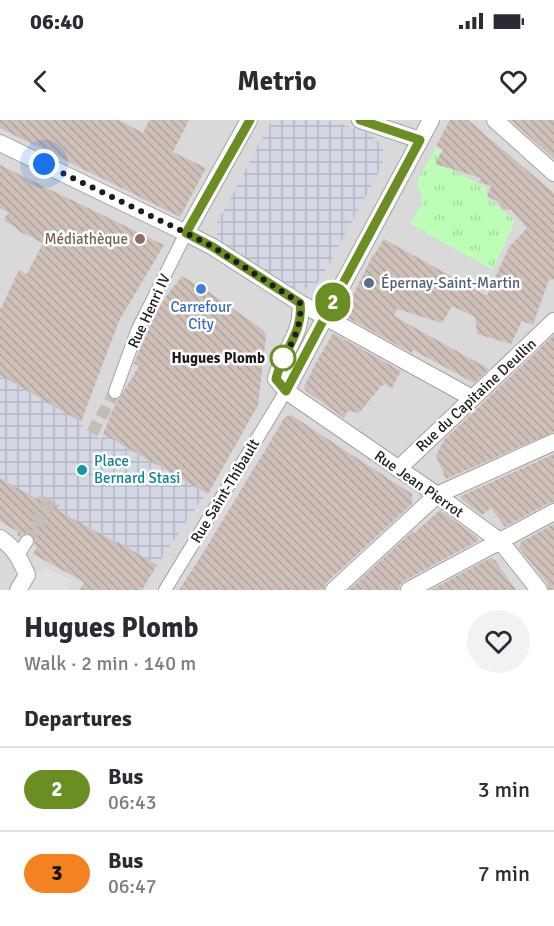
<!DOCTYPE html>
<meta charset="utf-8">
<style>
:root{--surface:#fff;--page:#f2f2f3;--text:#2b2b33;--muted:#7c7c81;--line:#e1e1e2}
body{margin:0;font-family:Signika,sans-serif;background:var(--page);color:var(--text);height:100vh;display:flex;flex-direction:column;font-size:22px;white-space:nowrap}
*{box-sizing:border-box;margin:0}
p{font-size:20px;color:var(--muted)}
.icon{flex:none;width:33px;height:33px;fill:none;stroke:currentColor;stroke-width:2;stroke-linecap:round;stroke-linejoin:round}
.map{position:relative;height:470px;overflow:hidden}
.drawer{display:flex;flex-direction:column;background:var(--surface);flex:1}
.drawer>*{flex:none}
.badge{padding:0 12px;border-radius:20px;font-size:21px;line-height:39px}
.you{position:absolute;width:30px;height:30px;margin:-15px;border:4px solid #fff;border-radius:50%;background:#1a73e8;box-shadow:0 0 0 9px #1a73e833}
.map>.badge{position:absolute;translate:-50% -50%;box-shadow:0 0 0 3px #fff}
h2{padding:0 24px;font-size:22px;line-height:54px}
.round{display:grid;place-items:center;flex:none;width:63px;height:63px;border-radius:32px;background:var(--page)}
.headline{display:flex;align-items:center;justify-content:space-between;height:102px;padding:0 24px}
h1{font-size:28px;font-weight:800;line-height:45px}
ul{padding:0;list-style:none}
li{display:flex;align-items:center;gap:18px;height:84px;padding:0 24px;border-top:2px solid var(--line)}
li div{flex:1}
li b{display:block;font-size:22px}
li em{font-style:normal}
li .badge{min-width:66px;font-weight:700;text-align:center}
.status{display:flex;justify-content:space-between;align-items:center;height:42px;padding:0 30px;background:var(--surface);direction:ltr}
.status svg{height:16px;fill:currentColor}
header{display:flex;justify-content:space-between;align-items:center;height:78px;padding:0 24px;background:var(--surface);font-size:27px;font-weight:800}
.map>svg:first-child{display:block}
.residential{fill:#dad9d9}
.park{fill:url(#park-tufts)}
.parking{fill:#e0e0e0}
.plaza{fill:url(#plaza-grid)}
.building{fill:url(#building-back-hatch)}
.lines{fill:none;stroke-linecap:round;stroke-linejoin:round}
.pedestrian-tunnel{stroke:#c4beb9;stroke-width:12;stroke-dasharray:12 6;stroke-linecap:butt}
.pedestrian-casing{stroke:#a3a3a3;stroke-width:14}
.minor-casing{stroke:#a3a3a3;stroke-width:18}
.pedestrian{stroke:#fff;stroke-width:12}
.minor{stroke:#fff;stroke-width:16}
.line-casing{stroke:#fff;stroke-width:14}
.line{stroke:#6b8e23;stroke-width:9}
.walk{stroke:#1c1c1c;stroke-width:6;stroke-dasharray:0 10.8}
.education-dot{fill:#8d6e63;stroke:#fff;stroke-width:2}
.service-dot{fill:#5c6f8a;stroke:#fff;stroke-width:2}
.shop-dot{fill:#3f7fe0;stroke:#fff;stroke-width:2}
.stop-dot{fill:#fff;stroke:#6b8e23;stroke-width:3}
.culture-dot{fill:#0f9aa8;stroke:#fff;stroke-width:2}
.labels{text-anchor:middle;dominant-baseline:central;stroke-width:5;stroke-linejoin:round;paint-order:stroke}
.education-label{font-size:15px;fill:#785e54;stroke:#fff;text-anchor:end}
.service-label{font-size:15px;fill:#4e5e75;stroke:#fff;text-anchor:start}
.shop-label{font-size:15px;fill:#366cbe;stroke:#fff}
.street-label{font-size:15px;fill:#1c1c1c;stroke:#fff}
.stop-label{font-size:15px;font-weight:bold;fill:#1c1c1c;stroke:#fff;text-anchor:end}
.culture-label{font-size:15px;fill:#0d838f;stroke:#fff;text-anchor:start}
</style>
<div class="status"><b>06:40</b><svg viewBox="0 0 49 12"><path d="M0 12V9h3v3zM5 12V6h3v6zM10 12V3h3v9zM15 12V0h3v12zM26 1h20v11H26zM47 4h2v5h-2z"/></svg></div>
<header><svg class="icon" aria-label="back" viewBox="0 0 24 24"><path d="M15 5l-7 7 7 7"/></svg>Metrio<svg class="icon" aria-label="heart" viewBox="0 0 24 24"><path d="M12 20l-8-8c-3-5 5-10 8-4 3-6 11-1 8 4z"/></svg></header>
<div class="map">
<svg width="554" height="470" viewBox="0 0 554 470">
<defs>
<pattern id="park-tufts" width="24" height="20" patternUnits="userSpaceOnUse" patternTransform="scale(1.5)"><rect width="24" height="20" fill="#bdfeb7"/><path d="M3 7l-1-3M5 7V3M7 7l1-3M15 17l-1-3M17 17v-4M19 17l1-3" fill="none" stroke="#a2d99d"/></pattern>
<pattern id="plaza-grid" width="8" height="8" patternUnits="userSpaceOnUse" patternTransform="scale(1.5)"><rect width="8" height="8" fill="#d4d7e4"/><path d="M0 4h8M4 0v8" fill="none" stroke="#b5b8c3"/></pattern>
<pattern id="building-back-hatch" width="6" height="6" patternUnits="userSpaceOnUse" patternTransform="scale(1.5)"><rect width="6" height="6" fill="#cebfb9"/><path d="M-1 5l2 2M0 0l6 6M5-1l2 2" fill="none" stroke="#b0a49e"/></pattern>
</defs>
<rect width="100%" height="100%" fill="#eee7e0"/>
<path class="residential" d="M0,0H554V470H0Z"/>
<path class="park" d="M436,28L454,38L453,50L486,68L487,78L515,100L493,150L410,104L423,82L417,61Z"/>
<path class="parking" d="M46,448L72,461L68,470H18L27,455Z"/>
<path class="plaza" d="M272,0H328L366,12L377,20L382,27L384,32L382,46L322,157L316,164L305,169H291L217,121V103Z
M0,255L84,303L82,307L101,319L104,315L206,373L157,445L118,422L117,423L57,390L60,385L40,375L37,379L0,358Z"/>
<path class="building" d="M0,0H119L143,13L149,0H189L173,32L206,48L180,97L0,8Z
M450,0H468L554,73V160L549,159L533,205L522,201L511,224L477,214L475,197L452,186L442,203L397,189L394,196L489,249L474,263L413,230L412,233L343,195L373,135H374L384,119L487,176L509,127L527,108L511,90L503,89L497,81L487,76L491,66L479,62L481,58L435,44L443,29L436,26Z
M511,0H554V39Z
M0,45L164,125L119,201L81,302L0,255V190L19,150L27,154L43,123L17,110V108L4,101L8,92L0,88Z
M182,156L212,174L255,204L264,211L266,216L258,285L208,374L103,314L113,289L139,246L134,244L145,214L154,195L168,174Z
M333,213L401,251L392,268L384,264L383,266L382,265L359,293L348,291L344,298L306,271L304,266L313,250H312Z
M554,215V312L446,359L436,336L444,320Z
M291,295L412,374V384L327,462L324,470H179L203,433L285,297Z
M554,334V382L549,383L505,407L491,388L482,395L461,379V376Z
M0,358L37,379L40,375L60,385L57,390L117,423L118,422L157,445L142,470H80L84,462L33,434L37,426L34,425L35,418L32,414L27,413L23,414L20,417L17,415L18,412L0,401Z
M440,390L478,418V421L404,461L400,465L399,470H349L413,411V414Z
M554,404V470H549L547,463L519,428L521,422Z
M490,438L495,440L516,470H431Z"/>
<g class="lines">
<path class="pedestrian-tunnel" d="M92,313L115,272
M27,421L50,380"/>
<g class="pedestrian-casing">
<path id="pedestrian" d="M115,272L137,211L186,113
M18,435L27,421
M165,470L286,271"/>
</g>
<g class="minor-casing">
<path id="minor" d="M360,0L420,20
M495,0L554,53
M0,23L186,113L213,127L300,183L472,278
M186,113L249,0
M300,183C304,214 282,231 276,259L286,271L437,375L501,422L539,470
M286,271L325,197L431,0
M398,349L554,201
M0,418C15,428 20,439 27,455L18,470
M334,470L437,375L554,322
M409,470L554,392"/>
</g>
<use href="#pedestrian" class="pedestrian"/>
<use href="#minor" class="minor"/>
</g>
<g class="lines">
<g class="line-casing">
<path id="line" d="M250,0L186,113L213,127L300,183C304,213 282,231 276,259L286,271L325,197L420,20L360,0"/>
</g>
<use href="#line" class="line"/>
<path class="walk" d="M44,44L186,113L213,127L300,183C303,207 290,226 279,247L283,238"/>
</g>
<circle class="education-dot" cx="140" cy="119" r="6"/>
<circle class="service-dot" cx="369" cy="163" r="6"/>
<circle class="shop-dot" cx="201" cy="169" r="6"/>
<circle class="stop-dot" cx="283" cy="238" r="12"/>
<circle class="culture-dot" cx="82" cy="350" r="6"/>
<g class="labels">
<g class="education-label">
<text x="128" y="119">Médiathèque</text>
</g>
<g class="service-label">
<text x="381" y="163">Épernay-Saint-Martin</text>
</g>
<g class="shop-label">
<text x="201" y="187">Carrefour<tspan x="201" dy="17">City</tspan></text>
</g>
<g class="street-label">
<text transform="translate(149 191) rotate(-65)">Rue Henri IV</text>
<text transform="translate(476 275) rotate(-43)">Rue du Capitaine Deullin</text>
<text transform="translate(419 364) rotate(35)">Rue Jean Pierrot</text>
<text transform="translate(225 371) rotate(-59)">Rue Saint-Thibault</text>
</g>
<g class="stop-label">
<text x="265" y="238">Hugues Plomb</text>
</g>
<g class="culture-label">
<text x="94" y="341">Place<tspan x="94" dy="17">Bernard Stasi</tspan></text>
</g>
</g>
</svg>
<div class="you" style="left:44px;top:44px"></div>
<b class="badge" style="left:333px;top:182px;background:#6b8e23;color:#fff">2</b>
</div>
<section class="drawer">
<div class="headline"><div><h1>Hugues Plomb</h1><p>Walk · 2 min · 140 m</p></div><a class="round"><svg class="icon" aria-label="heart" viewBox="0 0 24 24"><path d="M12 20l-8-8c-3-5 5-10 8-4 3-6 11-1 8 4z"/></svg></a></div>
<h2>Departures</h2>
<ul>
<li><span class="badge" style="background:#6b8e23;color:#fff">2</span><div><b>Bus</b><p>06:43</p></div><em>3 min</em></li>
<li><span class="badge" style="background:#f58220;color:#111">3</span><div><b>Bus</b><p>06:47</p></div><em>7 min</em></li>
</ul>
</section>
